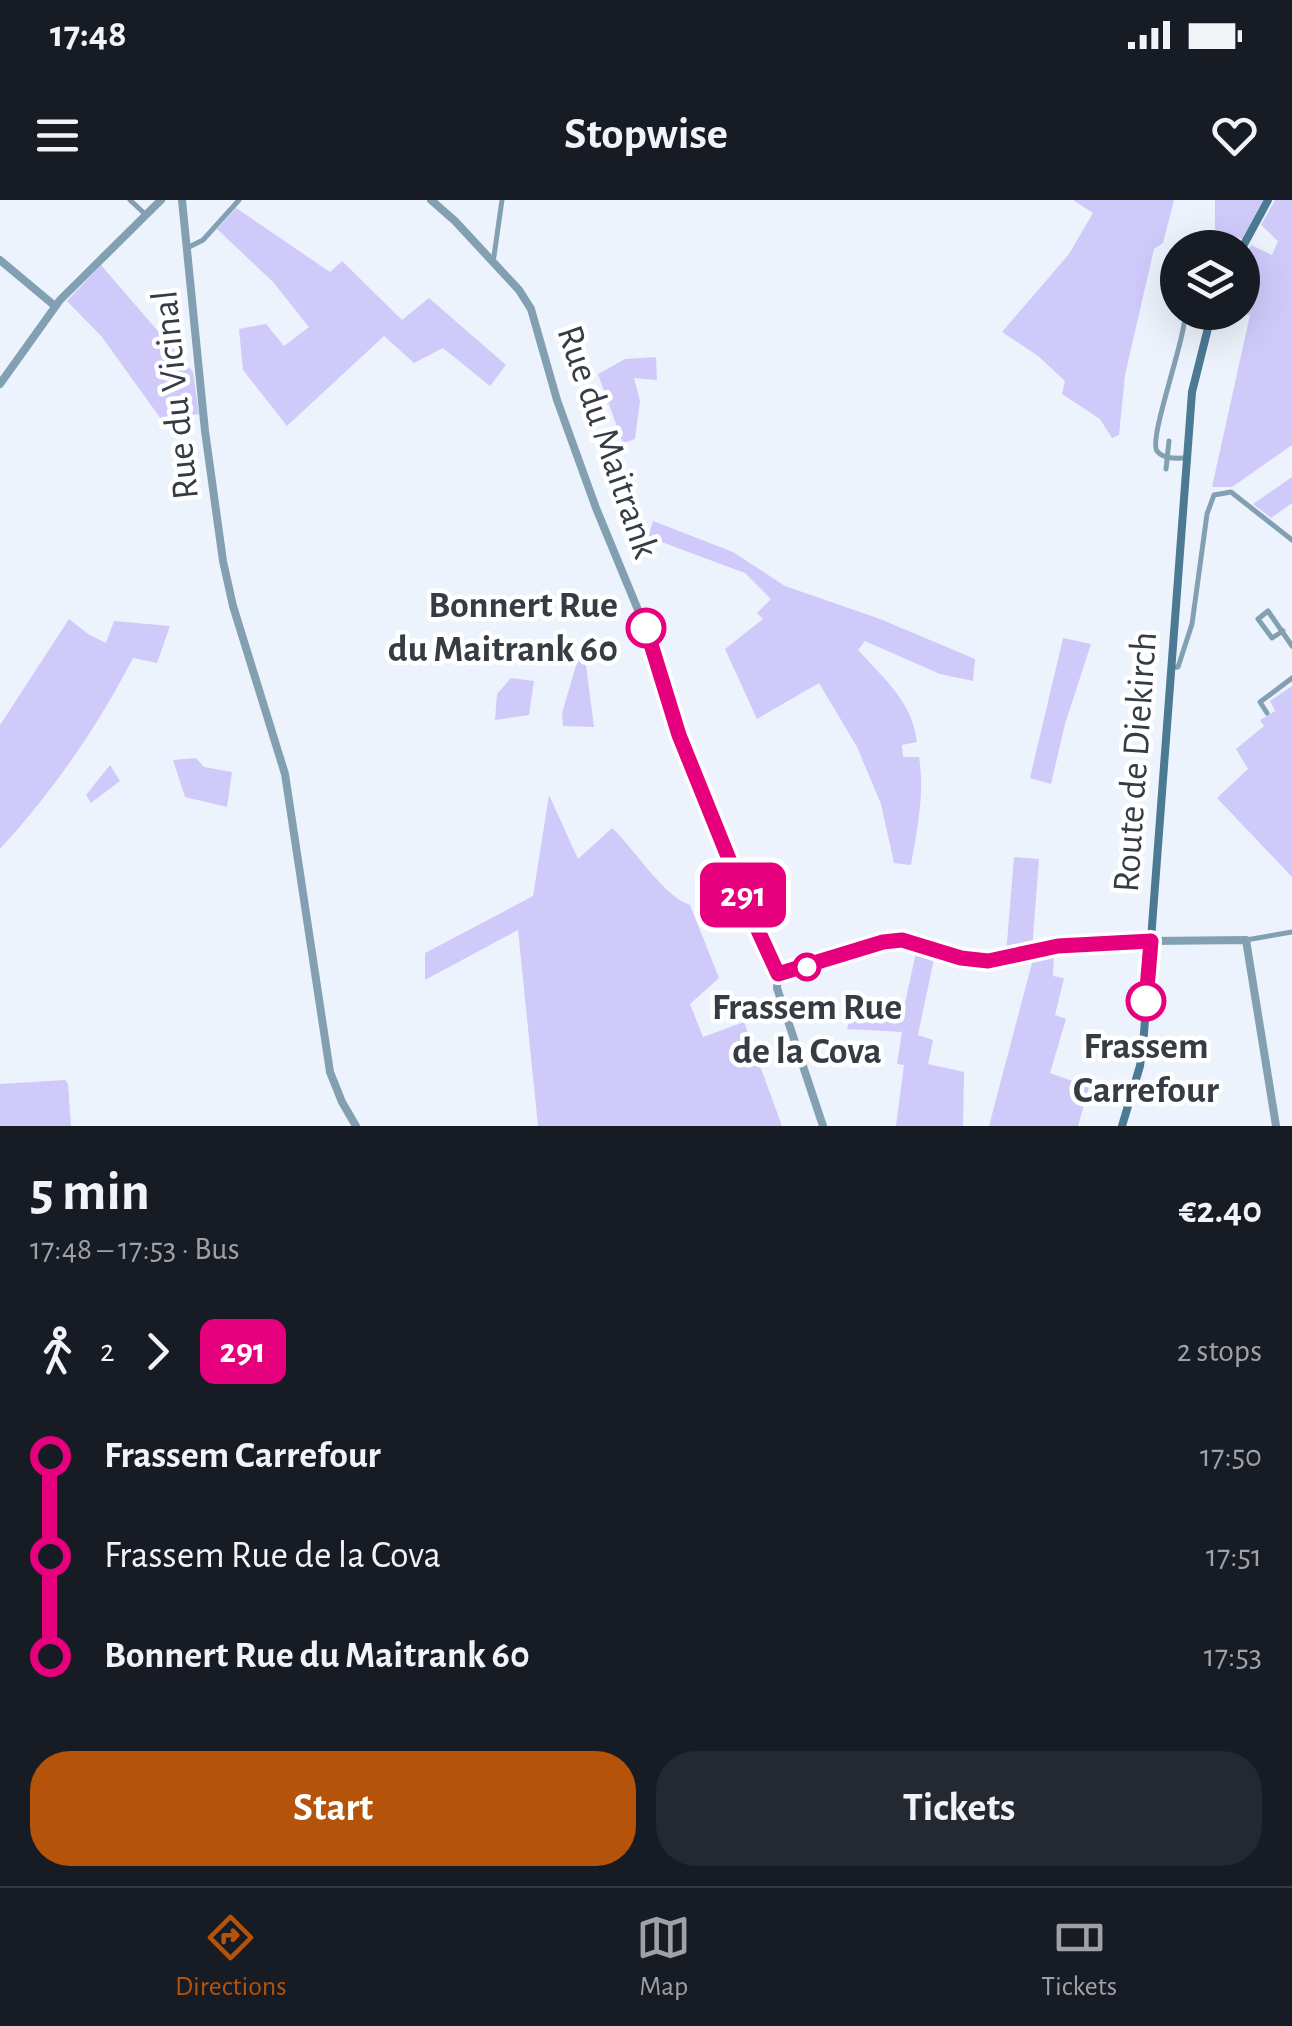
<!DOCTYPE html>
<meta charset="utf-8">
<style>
:root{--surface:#171b24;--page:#242831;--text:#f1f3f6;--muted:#9ea1a6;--line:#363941;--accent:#b45309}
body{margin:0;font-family:"Alegreya Sans",sans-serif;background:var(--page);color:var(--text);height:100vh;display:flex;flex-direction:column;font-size:38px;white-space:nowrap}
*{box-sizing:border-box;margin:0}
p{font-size:32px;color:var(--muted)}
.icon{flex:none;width:55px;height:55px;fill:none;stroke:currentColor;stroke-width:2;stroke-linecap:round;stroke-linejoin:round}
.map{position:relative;height:926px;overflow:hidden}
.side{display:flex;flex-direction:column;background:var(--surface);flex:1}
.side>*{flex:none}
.badge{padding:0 20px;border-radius:15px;font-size:35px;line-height:65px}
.buttons{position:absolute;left:1160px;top:30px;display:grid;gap:20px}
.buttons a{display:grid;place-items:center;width:100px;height:100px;border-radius:50%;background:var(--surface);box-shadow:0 10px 40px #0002;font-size:50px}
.map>.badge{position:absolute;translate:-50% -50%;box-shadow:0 0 0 5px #fff}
.legs{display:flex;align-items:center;gap:15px;height:110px;padding:0 30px;font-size:32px}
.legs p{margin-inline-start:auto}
.headline{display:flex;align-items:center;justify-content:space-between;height:170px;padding:0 30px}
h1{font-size:55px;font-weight:700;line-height:75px}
.cta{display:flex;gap:20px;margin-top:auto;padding:20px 30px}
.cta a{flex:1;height:115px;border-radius:40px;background:var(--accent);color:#fff;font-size:40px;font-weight:700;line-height:115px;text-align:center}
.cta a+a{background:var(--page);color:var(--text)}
ul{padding:0 30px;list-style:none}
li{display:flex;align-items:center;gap:35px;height:100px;font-size:38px}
li i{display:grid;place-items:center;width:15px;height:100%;margin:0 12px;background:currentColor}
li i::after{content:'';width:25px;height:25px;margin:-12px;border:8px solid;border-radius:50%;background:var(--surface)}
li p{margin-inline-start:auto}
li:first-child i{background:linear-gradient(#0000 50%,currentColor 0)}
li:last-child i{background:linear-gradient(currentColor 50%,#0000 0)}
.status{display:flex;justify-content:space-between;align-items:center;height:70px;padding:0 50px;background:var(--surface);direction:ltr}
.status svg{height:28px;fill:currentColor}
header{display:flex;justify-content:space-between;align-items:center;height:130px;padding:0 30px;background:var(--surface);font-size:45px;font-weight:700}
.menu{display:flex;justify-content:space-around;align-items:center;height:140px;border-top:2px solid var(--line);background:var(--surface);font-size:28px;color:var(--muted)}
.menu a{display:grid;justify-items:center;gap:5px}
.menu .active{color:var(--accent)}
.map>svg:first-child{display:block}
.green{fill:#cfcafa}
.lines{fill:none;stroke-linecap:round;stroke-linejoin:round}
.minor{stroke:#83a0b3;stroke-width:5}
.tertiary{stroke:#83a0b3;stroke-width:8}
.secondary{stroke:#4c7993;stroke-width:8}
.line-1-casing{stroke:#fff;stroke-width:22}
.line-1{stroke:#e6007e;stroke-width:15}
.stop-1-dot{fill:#fff;stroke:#e6007e;stroke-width:5}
.labels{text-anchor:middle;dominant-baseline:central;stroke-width:9;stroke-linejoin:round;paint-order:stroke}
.street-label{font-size:38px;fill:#353c44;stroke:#fff}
.stop-label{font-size:38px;font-weight:bold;fill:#353c44;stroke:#fff}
</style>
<div class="status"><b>17:48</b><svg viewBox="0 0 49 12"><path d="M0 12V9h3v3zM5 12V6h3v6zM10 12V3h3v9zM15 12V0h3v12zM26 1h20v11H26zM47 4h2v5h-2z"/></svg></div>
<header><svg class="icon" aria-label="menu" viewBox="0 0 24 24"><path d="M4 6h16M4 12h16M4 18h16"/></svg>Stopwise<svg class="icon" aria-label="heart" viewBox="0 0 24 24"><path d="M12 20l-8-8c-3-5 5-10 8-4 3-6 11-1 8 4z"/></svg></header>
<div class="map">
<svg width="1292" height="926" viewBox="0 0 1292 926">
<rect width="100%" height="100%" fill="#ecf3fc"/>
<path class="green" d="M1073,0H1174L1163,43L1154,49L1125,175L1119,235L1112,238L1100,219L1062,194L1065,181L1038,156L1002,132L1069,54L1093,13Z
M1215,0H1263L1242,39L1215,29Z
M1275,0H1292V245L1232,287H1212L1250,115L1232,113L1242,112L1243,59L1251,45L1272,55L1278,41L1261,25Z
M236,8L330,72L342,61L402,120L429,98L506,165L490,186L443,148L414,163L384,136L287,226L243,170L239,129L266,124L284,146L309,127L273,82L217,29Z
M101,65L193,172L199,214L161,219L102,137L67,101Z
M656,157L657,180L634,178L640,201L635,239L623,243L598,174L625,159Z
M1292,277V303L1271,318L1253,304Z
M653,321L733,352L785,386L880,419L975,459L973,481L940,474L865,441L858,450C884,479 912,501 917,542L902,545L903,557H919C925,594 917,629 911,665L894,663L881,604L857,547L819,483L757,519L725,449L763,419L757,413L771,399L745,373L648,337Z
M69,419L88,434L106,443L114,421L170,426L157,463L133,458C97,528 53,591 0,649V525Z
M1063,438L1091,444L1065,524L1051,584L1030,578Z
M583,442L594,527L563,526L562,513Z
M511,478L534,481L529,515L495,520L497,494Z
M1292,486V677L1217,598L1248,569L1236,549L1264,526L1260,520L1275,511L1270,501Z
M196,558L204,567L232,572L227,607L185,597L173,560Z
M110,565L120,581L91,603L86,595Z
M549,595L578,659L612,628C634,648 663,696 690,705L719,778L690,804L703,837L744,822L782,926H538L518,730L425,780V753L533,696Z
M1014,657L1039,659L1032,750L1006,755Z
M917,748L935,754L918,835L933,840L928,864L964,872L963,926H896L904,865L897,864L902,832L847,829L849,821L902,817Z
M1054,752L1053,776L1064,778L1055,815L1066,819L1050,873L1089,887L1078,926H989L1033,759Z
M65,880L68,884L71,926H0V884Z"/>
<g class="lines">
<path class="minor" d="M130,0L145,14
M187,48L203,40L239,0
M493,63L502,0
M1168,91L1178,103
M1185,112C1187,136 1148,238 1157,251C1164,260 1177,258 1187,258
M1166,269L1169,241
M1283,431L1272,438L1258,419L1268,411L1292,446
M1171,468L1178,467L1192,424L1207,314L1214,295L1231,292L1292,340
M1267,513L1260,502L1292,478
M1246,740L1292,732
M778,774L873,745L902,739L961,758L988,761L1059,746L1150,741"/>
<path class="tertiary" d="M182,0L205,231L223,361L233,406L285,574L330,872L342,902L356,926
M431,0L455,21L519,90L531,109L557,200L596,308L650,439L679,535L756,727L778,774L777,788L823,926
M0,60L55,106
M0,184L60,100L161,0
M1151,741L1246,740L1276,926"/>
<path class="secondary" d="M1242,48L1268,0
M1122,926L1140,866L1144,833L1192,192L1212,112"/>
</g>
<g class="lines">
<g class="line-1-casing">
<path id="line-1" d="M646,428L679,535L756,726L778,774L883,742L902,740L961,758L988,761L1058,746L1151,741L1146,801"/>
</g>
<use href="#line-1" class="line-1"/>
</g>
<g class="stop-1-dot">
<circle cx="646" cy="428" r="18"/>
<circle cx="807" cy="767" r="12"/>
<circle cx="1146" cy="801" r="18"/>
</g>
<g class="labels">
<g class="street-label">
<text transform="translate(176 195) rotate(-96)">Rue du Vicinal</text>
<text transform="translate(607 242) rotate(71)">Rue du Maitrank</text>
<text transform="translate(1136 562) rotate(-86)">Route de Diekirch</text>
</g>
<g class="stop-label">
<text x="618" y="406" text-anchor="end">Bonnert Rue<tspan x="618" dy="44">du Maitrank 60</tspan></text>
<text x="807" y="808">Frassem Rue<tspan x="807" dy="44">de la Cova</tspan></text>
<text x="1146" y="847">Frassem<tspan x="1146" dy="44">Carrefour</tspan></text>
</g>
</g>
</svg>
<div class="buttons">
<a><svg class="icon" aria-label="layers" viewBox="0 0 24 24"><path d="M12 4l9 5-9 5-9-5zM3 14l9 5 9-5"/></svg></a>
</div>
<b class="badge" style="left:743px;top:695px;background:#e6007e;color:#fff">291</b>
</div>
<section class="side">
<div class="headline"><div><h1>5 min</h1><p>17:48 – 17:53 · Bus</p></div><b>€2.40</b></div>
<div class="legs"><svg class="icon" aria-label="walk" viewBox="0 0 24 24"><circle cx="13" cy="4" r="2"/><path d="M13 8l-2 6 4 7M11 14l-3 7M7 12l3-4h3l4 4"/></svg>2<svg class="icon" aria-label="forward" viewBox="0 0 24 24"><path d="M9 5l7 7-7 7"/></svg><b class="badge" style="background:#e6007e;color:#fff">291</b><p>2 stops</p></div>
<ul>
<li><i style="color:#e6007e"></i><b>Frassem Carrefour</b><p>17:50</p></li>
<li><i style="color:#e6007e"></i><span>Frassem Rue de la Cova</span><p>17:51</p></li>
<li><i style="color:#e6007e"></i><b>Bonnert Rue du Maitrank 60</b><p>17:53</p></li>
</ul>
<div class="cta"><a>Start</a><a>Tickets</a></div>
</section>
<nav class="menu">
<a class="active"><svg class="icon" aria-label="directions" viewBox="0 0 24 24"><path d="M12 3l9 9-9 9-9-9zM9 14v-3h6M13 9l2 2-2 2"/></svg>Directions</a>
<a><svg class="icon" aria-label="map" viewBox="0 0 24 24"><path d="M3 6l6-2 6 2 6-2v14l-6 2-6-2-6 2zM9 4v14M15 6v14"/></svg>Map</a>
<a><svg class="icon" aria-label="tickets" viewBox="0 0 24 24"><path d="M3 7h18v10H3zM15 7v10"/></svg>Tickets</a>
</nav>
